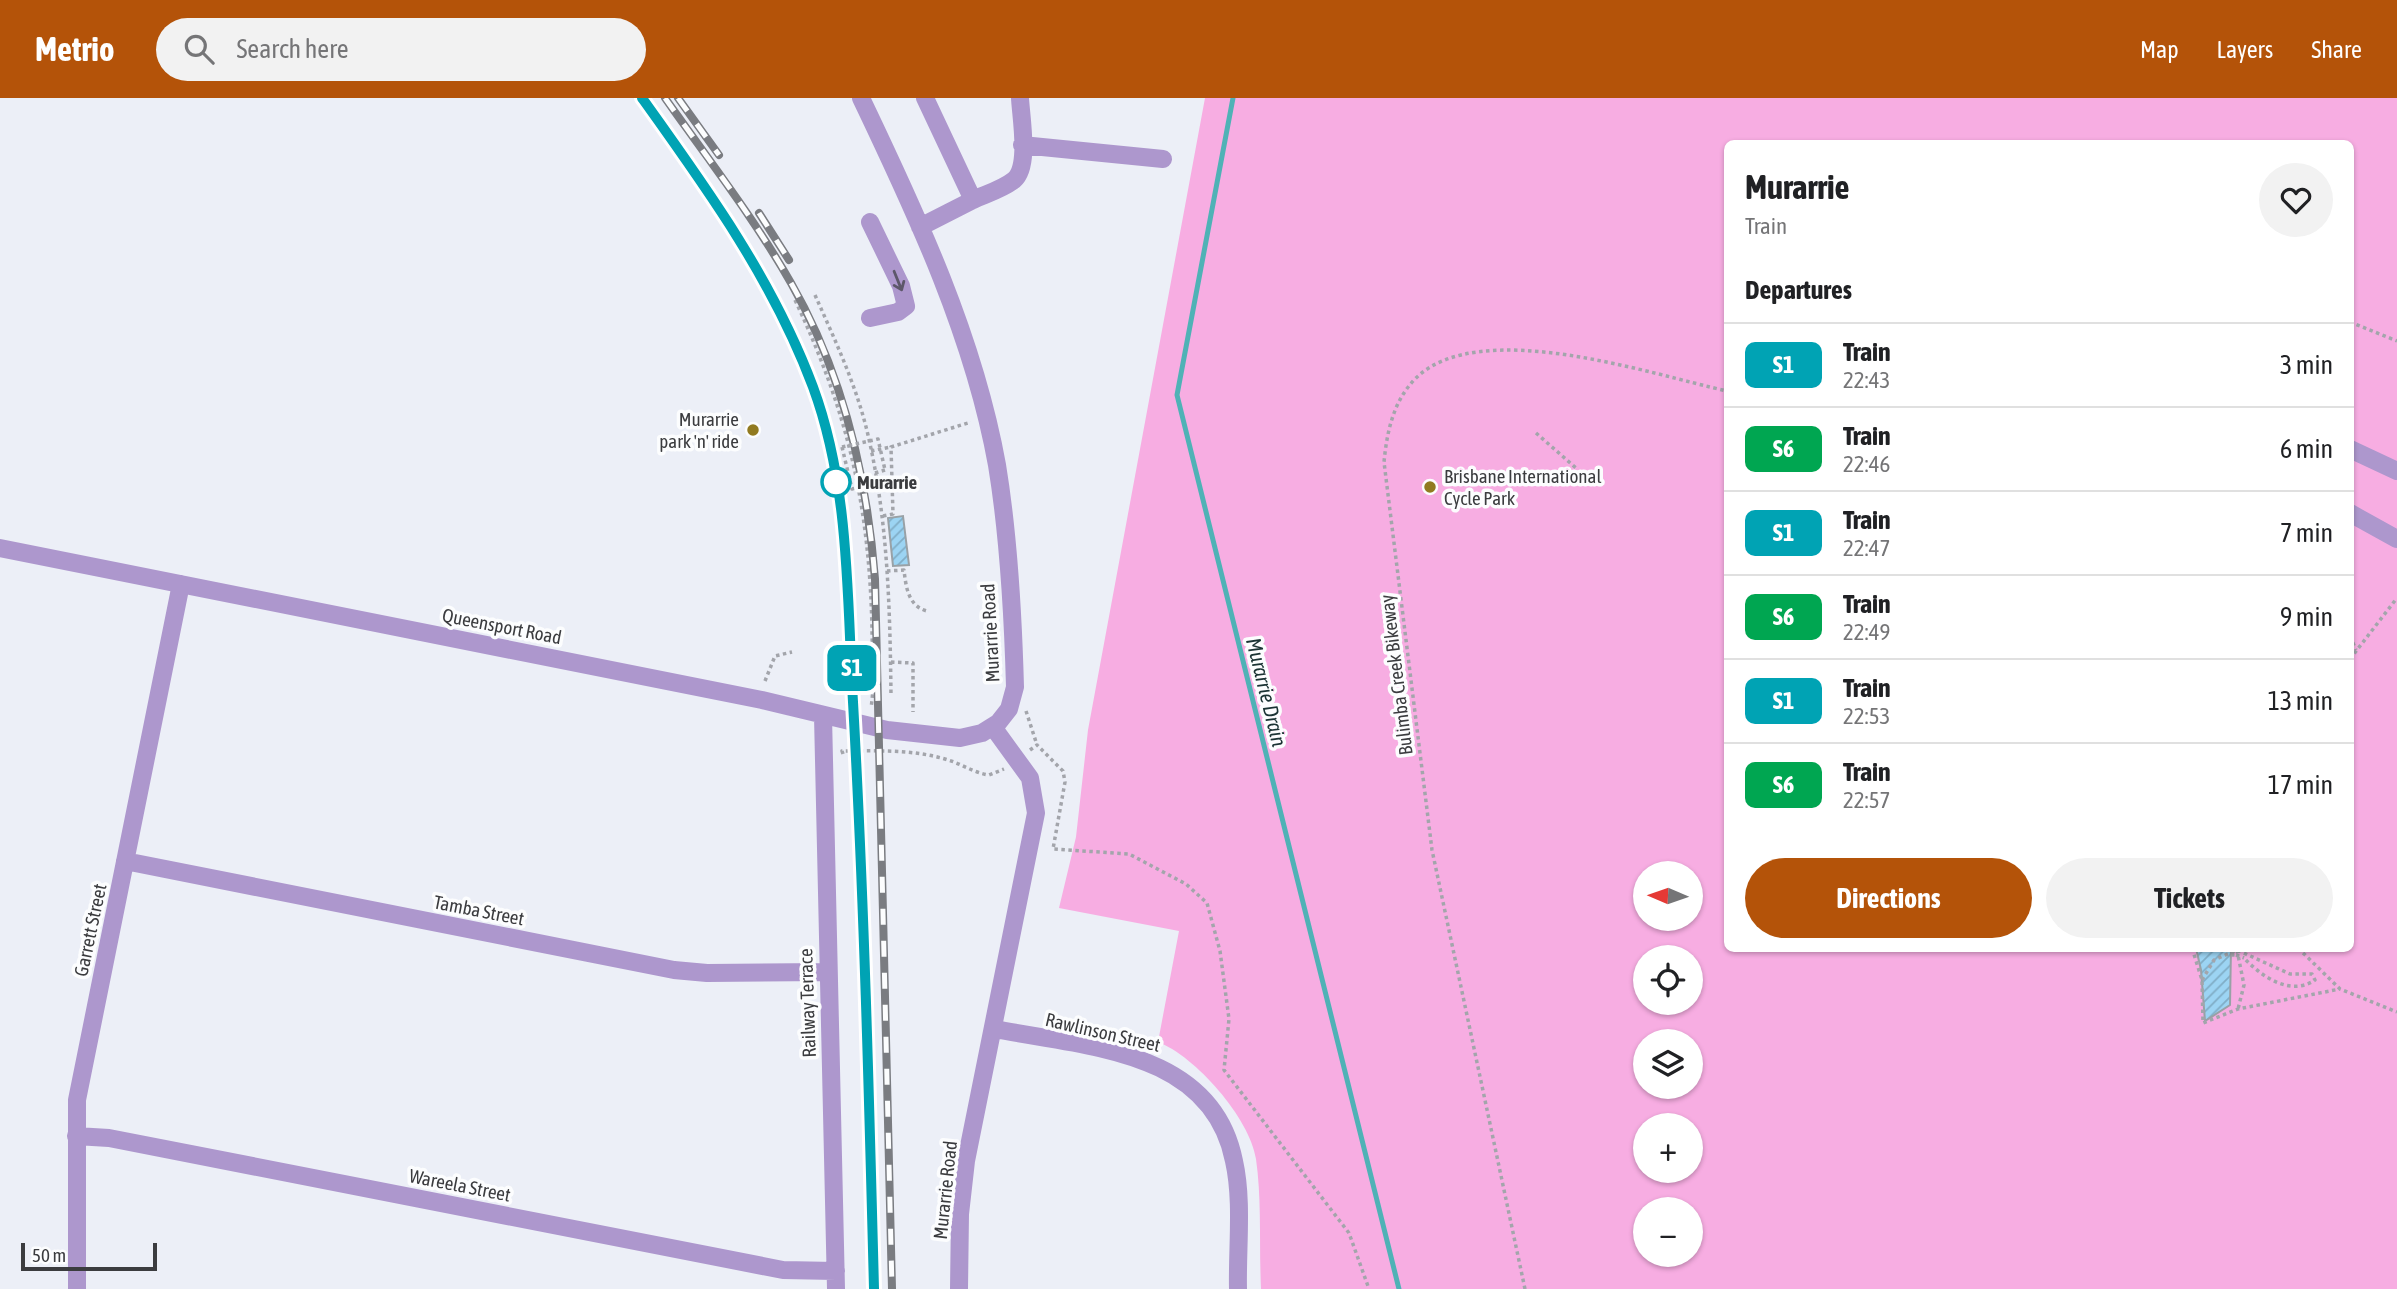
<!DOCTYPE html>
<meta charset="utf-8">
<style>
:root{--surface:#fff;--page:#f2f2f2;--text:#202124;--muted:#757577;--line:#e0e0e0;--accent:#b45309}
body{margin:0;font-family:"Asap Condensed",sans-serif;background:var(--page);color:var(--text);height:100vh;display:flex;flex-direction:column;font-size:26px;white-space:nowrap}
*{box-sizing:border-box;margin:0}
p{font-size:23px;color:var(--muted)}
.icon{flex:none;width:38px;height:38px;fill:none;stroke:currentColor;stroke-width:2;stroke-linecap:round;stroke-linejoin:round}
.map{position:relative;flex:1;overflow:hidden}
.drawer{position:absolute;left:1724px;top:42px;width:630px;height:812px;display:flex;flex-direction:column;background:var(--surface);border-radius:10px;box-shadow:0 2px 5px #0004}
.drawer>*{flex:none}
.badge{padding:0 14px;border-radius:10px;font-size:24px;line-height:46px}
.needle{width:46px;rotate:272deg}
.fabs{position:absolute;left:1633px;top:763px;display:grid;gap:14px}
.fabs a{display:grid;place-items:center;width:70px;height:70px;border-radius:50%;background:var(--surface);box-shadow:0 2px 5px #0004;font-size:35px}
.scale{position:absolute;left:21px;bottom:18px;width:136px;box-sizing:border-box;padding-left:7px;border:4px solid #3b3c3f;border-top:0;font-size:19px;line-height:24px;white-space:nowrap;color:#3b3c3f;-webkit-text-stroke:5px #fcfdfe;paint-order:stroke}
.map>.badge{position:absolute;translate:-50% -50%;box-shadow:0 0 0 4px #fff}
h2{padding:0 21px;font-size:26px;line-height:63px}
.round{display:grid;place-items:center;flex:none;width:74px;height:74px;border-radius:37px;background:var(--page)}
.headline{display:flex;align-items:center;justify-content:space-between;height:119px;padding:0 21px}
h1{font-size:33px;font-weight:700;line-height:52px}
.action{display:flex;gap:14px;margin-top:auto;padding:14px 21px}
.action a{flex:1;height:80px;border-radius:42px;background:var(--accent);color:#fff;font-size:28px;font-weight:700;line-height:80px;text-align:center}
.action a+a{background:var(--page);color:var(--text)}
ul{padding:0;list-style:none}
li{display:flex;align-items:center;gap:21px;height:84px;padding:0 21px;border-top:2px solid var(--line)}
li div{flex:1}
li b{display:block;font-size:26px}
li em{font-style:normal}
li .badge{min-width:77px;font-weight:700;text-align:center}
header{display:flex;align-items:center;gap:42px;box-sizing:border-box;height:98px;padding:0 35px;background:var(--accent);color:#fff}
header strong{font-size:33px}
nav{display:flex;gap:38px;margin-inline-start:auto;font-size:24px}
.search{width:490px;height:63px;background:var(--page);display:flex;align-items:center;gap:18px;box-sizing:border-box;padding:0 24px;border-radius:38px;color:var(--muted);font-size:26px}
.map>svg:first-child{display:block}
.pitch{fill:#f7ade2;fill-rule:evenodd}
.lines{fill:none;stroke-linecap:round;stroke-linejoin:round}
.stream{stroke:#4fb2b6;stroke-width:5}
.building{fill:url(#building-hatch);stroke:#99a1a6;stroke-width:2}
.path{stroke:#a3a5ab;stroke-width:3.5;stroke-dasharray:3.5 3.5;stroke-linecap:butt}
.minor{stroke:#ad97cd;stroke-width:18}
.rail-casing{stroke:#7a7c81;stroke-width:8}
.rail{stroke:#fcfdfe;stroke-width:5;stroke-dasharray:16;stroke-linecap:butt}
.path-bridge{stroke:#a3a5ab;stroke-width:3.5;stroke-dasharray:3.5 3.5;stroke-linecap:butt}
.oneway{stroke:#5d576a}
.line-casing{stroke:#fff;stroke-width:16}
.line{stroke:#00a3b4;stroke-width:10}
.poi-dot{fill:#917a20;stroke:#fcfdfe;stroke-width:2.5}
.stop-dot{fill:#fff;stroke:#00a3b4;stroke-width:3.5}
.labels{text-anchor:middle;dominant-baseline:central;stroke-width:7;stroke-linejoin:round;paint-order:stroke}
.poi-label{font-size:19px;fill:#3b3c3f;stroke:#fcfdfe;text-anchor:end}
.stop-label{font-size:19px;font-weight:bold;fill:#3b3c3f;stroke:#fcfdfe;text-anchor:start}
.street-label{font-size:19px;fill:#3b3c3f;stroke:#fcfdfe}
.water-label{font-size:21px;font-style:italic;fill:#1b3334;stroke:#fcfdfe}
</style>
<header>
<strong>Metrio</strong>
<div class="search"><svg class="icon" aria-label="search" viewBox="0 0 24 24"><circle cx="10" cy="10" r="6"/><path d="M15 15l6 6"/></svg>Search here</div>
<nav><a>Map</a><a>Layers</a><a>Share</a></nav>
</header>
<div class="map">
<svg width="2397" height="1191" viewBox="0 0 2397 1191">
<defs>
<pattern id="building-hatch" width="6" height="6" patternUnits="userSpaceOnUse" patternTransform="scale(1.75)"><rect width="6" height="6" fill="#9cd4f3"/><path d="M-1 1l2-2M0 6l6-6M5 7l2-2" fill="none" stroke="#80adc6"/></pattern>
</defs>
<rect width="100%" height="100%" fill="#eceff7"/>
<path class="pitch" d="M1205,0H2397V1191H1261C1259,1148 1262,1103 1256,1061C1250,1020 1195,958 1158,944L1179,833L1059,810L1076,739L1088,632ZM1727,46H2350V850H1727ZM1645,775H1690V821H1645ZM1645,859H1690V905H1645ZM1645,943H1690V989H1645ZM1645,1027H1690V1073H1645ZM1645,1111H1690V1157H1645Z"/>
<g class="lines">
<path class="stream" d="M1233,0L1177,297L1399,1191"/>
</g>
<path class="building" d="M903,418L909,467L893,468L888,420Z
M2196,850H2231L2230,907L2205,923L2201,872Z"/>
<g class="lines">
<path class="path" d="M815,197C835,242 857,289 868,337C888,423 890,511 891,598
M795,202C848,315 869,406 872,530C872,557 875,584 871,610
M2350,224L2397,243
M1536,335L1576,370
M842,349L852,391L859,389
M871,353L891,349
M875,375L885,372
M883,418L893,416L891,349L971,324
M887,473L904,472C906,489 908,508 927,513
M2350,538L2356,552
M2350,561L2397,500
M891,564L913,565V614
M765,583L775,558L792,554
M1026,613L1037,647
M1030,652L1037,647L1063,673L1065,684L1053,751L1129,756L1186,786L1207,805L1220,853L1229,921L1224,972L1349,1135L1369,1191
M843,656L842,653C877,653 914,651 948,662C962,666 974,675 989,677L1004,671
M2192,850L2202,882L2203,925L2238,911L2340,891
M2298,850L2340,891L2397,914
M2237,852L2244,887L2238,911
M2231,857H2236
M2202,882L2214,862L2237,852L2290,876H2312L2315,882C2290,899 2261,878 2244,860
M1525,1191L1432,752L1384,364C1387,334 1393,303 1416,280C1480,218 1650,276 1727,293"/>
<path class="minor" d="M1022,47L1163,61
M973,102C986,96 1003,91 1014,82C1030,69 1021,20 1020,0
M920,129L973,102L925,0
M870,220L898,214L906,208L901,188L870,124
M2350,351L2397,373
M2350,415L2397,441
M0,450L762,602L887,632L960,640L982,635L998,625L1009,611L1015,589C1013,516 1009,440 997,367C974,239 917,117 861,0
M823,618L836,1191
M125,763L674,872L707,875L827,874
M995,931C1085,949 1212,951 1234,1063C1243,1103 1237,1150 1238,1191
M76,1038L109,1040L783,1172L836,1173
M77,1191V1002L181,486
M959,1191L960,1116L966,1063L1036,715L1030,680L993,629"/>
<g class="rail-casing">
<path id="rail" d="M642,0C708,92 774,182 813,289C849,389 847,500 853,604C864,800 868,995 874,1191
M665,0C708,61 754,120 791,185C843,276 867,378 875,481L892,1191
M678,0L719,57
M759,115L789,162"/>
</g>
<use href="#rail" class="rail"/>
<path class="path-bridge" d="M842,349L878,341L885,372
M2236,857L2244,860"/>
</g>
<defs><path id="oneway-shaft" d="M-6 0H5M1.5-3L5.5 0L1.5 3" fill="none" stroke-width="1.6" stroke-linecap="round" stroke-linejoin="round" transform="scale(1.75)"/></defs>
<use class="oneway" href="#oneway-shaft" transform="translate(898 183) rotate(68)"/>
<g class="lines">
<g class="line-casing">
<path id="line" d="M642,0C708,92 773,182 813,289C850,389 847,500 853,604C864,800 869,995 874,1191"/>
</g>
<use href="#line" class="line"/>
</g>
<g class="poi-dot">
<circle cx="753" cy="332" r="7"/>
<circle cx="1430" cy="389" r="7"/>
</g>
<circle class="stop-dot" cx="836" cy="384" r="14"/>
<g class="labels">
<g class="poi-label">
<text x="739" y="321">Murarrie<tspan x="739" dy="22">park 'n' ride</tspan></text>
<text x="1444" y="378" text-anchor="start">Brisbane International<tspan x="1444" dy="22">Cycle Park</tspan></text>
</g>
<g class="stop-label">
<text x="857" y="384">Murarrie</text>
</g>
<g class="street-label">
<text transform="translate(502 528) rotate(11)">Queensport Road</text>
<text transform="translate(990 535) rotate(-93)">Murarrie Road</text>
<text transform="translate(1396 577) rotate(-97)">Bulimba Creek Bikeway</text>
<text transform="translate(479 812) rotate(11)">Tamba Street</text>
<text transform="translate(90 832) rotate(-78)">Garrett Street</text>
<text transform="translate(807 905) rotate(-92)">Railway Terrace</text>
<text transform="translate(1103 934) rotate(13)">Rawlinson Street</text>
<text transform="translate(460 1087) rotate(11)">Wareela Street</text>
<text transform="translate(945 1092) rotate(-84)">Murarrie Road</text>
</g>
<g class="water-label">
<text transform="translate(1267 594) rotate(76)">Murarrie Drain</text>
</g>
</g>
</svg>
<div class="fabs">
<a><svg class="needle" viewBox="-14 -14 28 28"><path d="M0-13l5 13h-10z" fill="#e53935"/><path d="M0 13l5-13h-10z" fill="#757577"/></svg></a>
<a><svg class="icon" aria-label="locate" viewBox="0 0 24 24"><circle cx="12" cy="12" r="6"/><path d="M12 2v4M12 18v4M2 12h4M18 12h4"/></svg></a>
<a><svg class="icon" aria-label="layers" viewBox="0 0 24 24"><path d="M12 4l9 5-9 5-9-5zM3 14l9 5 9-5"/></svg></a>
<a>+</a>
<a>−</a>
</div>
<div class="scale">50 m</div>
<b class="badge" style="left:852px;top:570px;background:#00a3b4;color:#fff">S1</b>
<section class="drawer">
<div class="headline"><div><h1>Murarrie</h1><p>Train</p></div><a class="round"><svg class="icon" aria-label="heart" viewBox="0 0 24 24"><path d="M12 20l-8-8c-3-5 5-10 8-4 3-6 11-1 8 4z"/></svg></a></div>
<h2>Departures</h2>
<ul>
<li><span class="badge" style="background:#00a3b4;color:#fff">S1</span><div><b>Train</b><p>22:43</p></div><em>3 min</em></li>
<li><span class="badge" style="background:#00a651;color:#fff">S6</span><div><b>Train</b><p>22:46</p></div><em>6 min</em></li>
<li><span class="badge" style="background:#00a3b4;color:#fff">S1</span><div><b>Train</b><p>22:47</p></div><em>7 min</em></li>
<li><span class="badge" style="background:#00a651;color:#fff">S6</span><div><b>Train</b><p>22:49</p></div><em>9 min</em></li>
<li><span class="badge" style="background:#00a3b4;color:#fff">S1</span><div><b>Train</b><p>22:53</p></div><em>13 min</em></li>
<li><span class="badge" style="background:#00a651;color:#fff">S6</span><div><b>Train</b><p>22:57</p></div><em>17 min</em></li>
</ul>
<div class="action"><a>Directions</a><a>Tickets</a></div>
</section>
</div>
